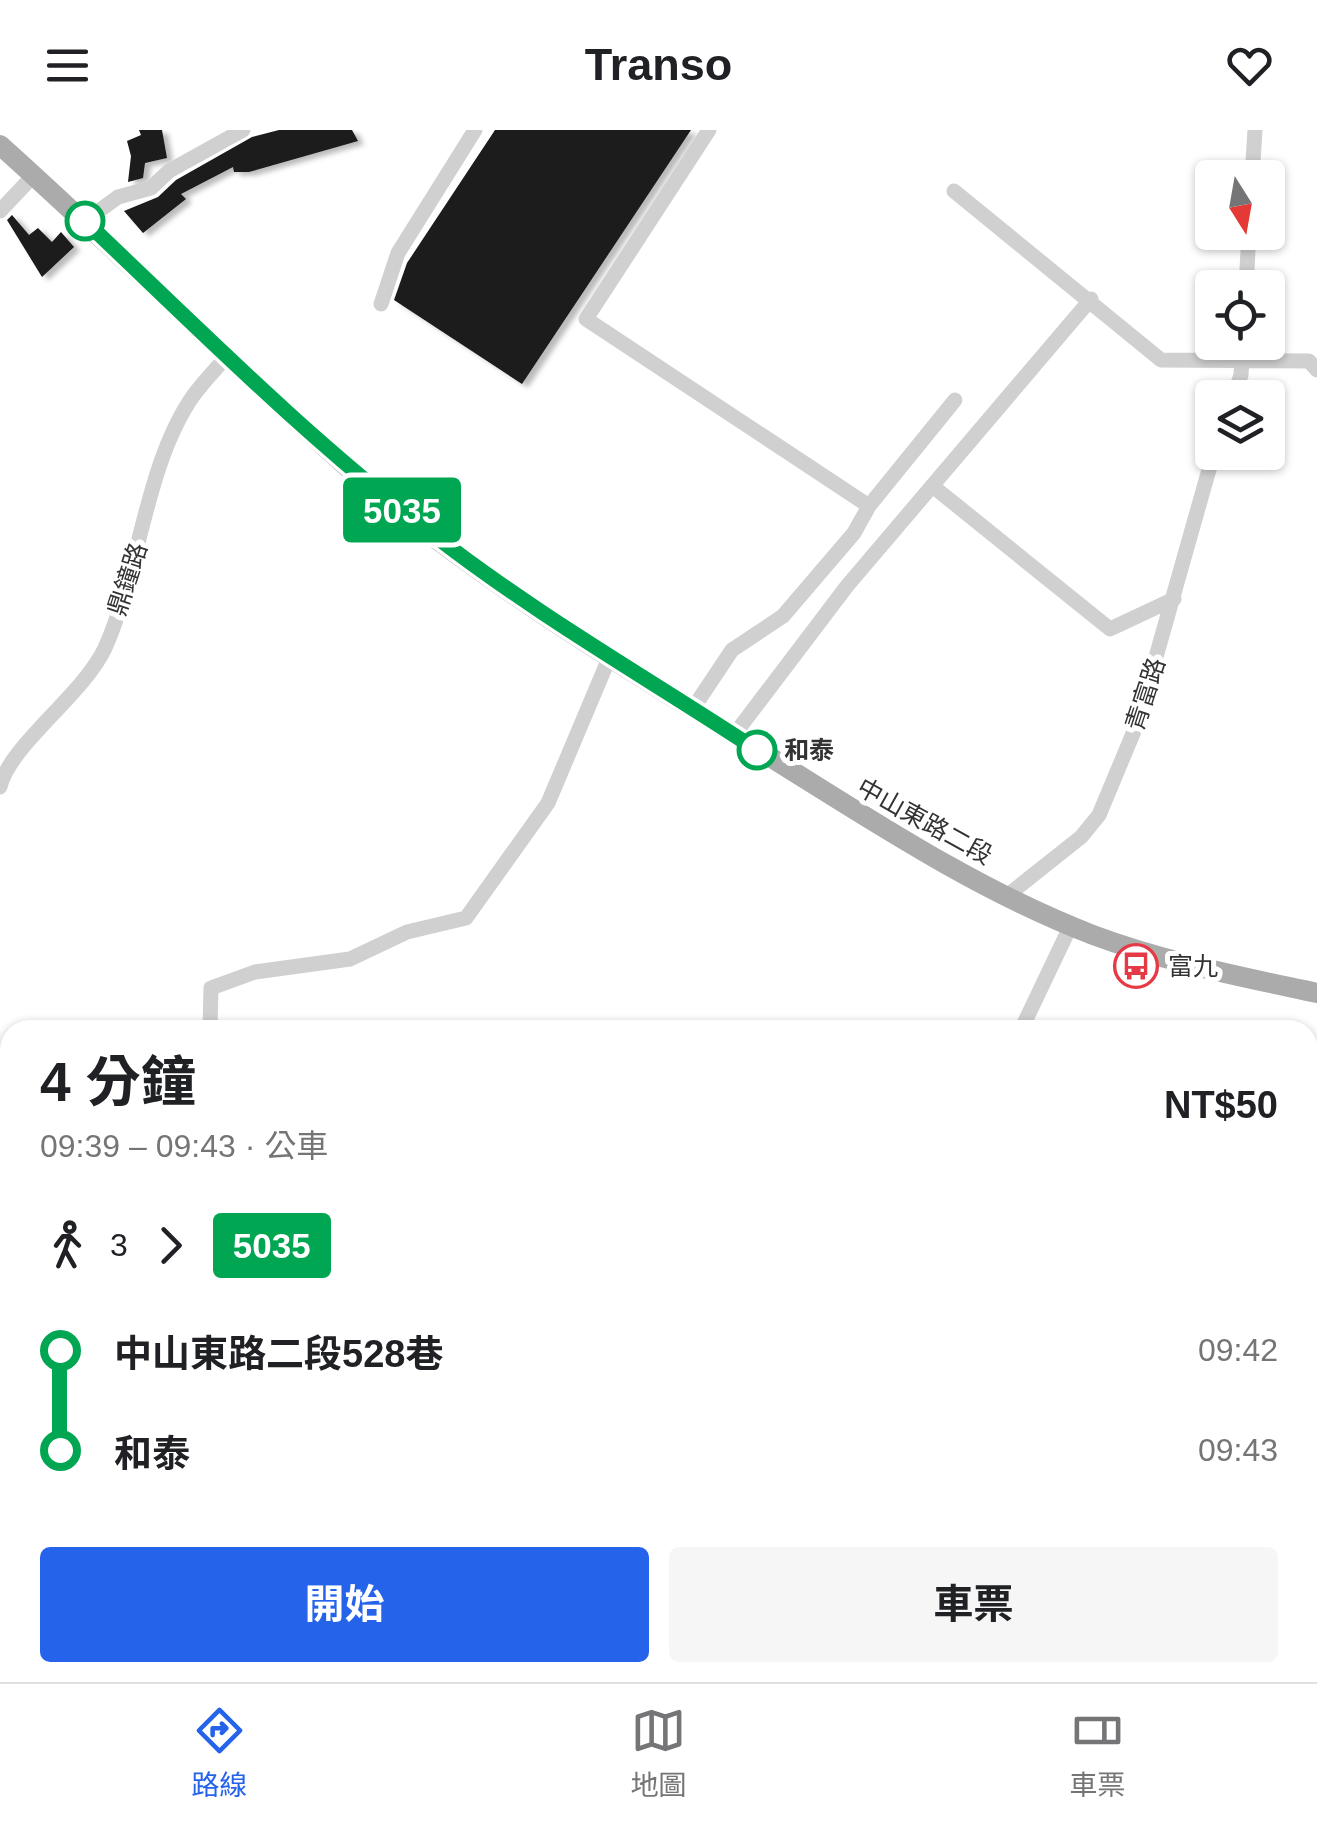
<!DOCTYPE html>
<html lang="zh-TW">
<meta charset="utf-8">
<style>
:root{--surface:#fff;--page:#f6f6f6;--text:#202124;--muted:#757577;--line:#e0e0e0;--accent:#2563eb}
body{margin:0;font-family:Helvetica,"Noto Sans TC",sans-serif;background:var(--page);color:var(--text);height:100vh;display:flex;flex-direction:column;font-size:38px;white-space:nowrap}
*{box-sizing:border-box;margin:0}
p{font-size:32px;color:var(--muted)}
.icon{flex:none;width:55px;height:55px;fill:none;stroke:currentColor;stroke-width:2;stroke-linecap:round;stroke-linejoin:round}
.map{position:relative;flex:1;overflow:hidden}
.sheet{position:absolute;left:0px;top:890px;width:1318px;height:662px;display:flex;flex-direction:column;background:var(--surface);border-radius:30px 30px 0 0;box-shadow:0 2px 8px #0004}
.sheet>*{flex:none}
.badge{padding:0 20px;border-radius:8px;font-size:35px;line-height:65px}
.needle{width:65px;rotate:169deg}
.buttons{position:absolute;left:1195px;top:30px;display:grid;gap:20px}
.buttons a{display:grid;place-items:center;width:90px;height:90px;border-radius:10px;background:var(--surface);box-shadow:0 2px 8px #0004;font-size:50px}
.map>.badge{position:absolute;translate:-50% -50%;box-shadow:0 0 0 5px #fff}
.legs{display:flex;align-items:center;gap:15px;height:110px;padding:0 40px;font-size:32px}
.legs p{margin-inline-start:auto}
.overview{display:flex;align-items:center;justify-content:space-between;height:170px;padding:0 40px}
h1{font-size:55px;font-weight:700;line-height:75px}
.button{display:flex;gap:20px;margin-top:auto;padding:20px 40px}
.button a{flex:1;height:115px;border-radius:10px;background:var(--accent);color:#fff;font-size:40px;font-weight:700;line-height:115px;text-align:center}
.button a+a{background:var(--page);color:var(--text)}
ul{padding:0 40px;list-style:none}
li{display:flex;align-items:center;gap:35px;height:100px;font-size:38px}
li i{display:grid;place-items:center;width:15px;height:100%;margin:0 12px;background:currentColor}
li i::after{content:'';width:25px;height:25px;margin:-12px;border:8px solid;border-radius:50%;background:var(--surface)}
li p{margin-inline-start:auto}
li:first-child i{background:linear-gradient(#0000 50%,currentColor 0)}
li:last-child i{background:linear-gradient(currentColor 50%,#0000 0)}
header{display:flex;justify-content:space-between;align-items:center;height:130px;padding:0 40px;background:var(--surface);font-size:45px;font-weight:700}
.tab-bar{display:flex;justify-content:space-around;align-items:center;height:140px;border-top:2px solid var(--line);background:var(--surface);font-size:28px;color:var(--muted)}
.tab-bar a{display:grid;justify-items:center;gap:5px}
.tab-bar .current{color:var(--accent)}
.map>svg:first-child{display:block}
.lines{fill:none;stroke-linecap:round;stroke-linejoin:round}
.canal{stroke:#cfe2ee;stroke-width:15}
.river{stroke:#cfe2ee;stroke-width:25}
.building{fill:#1a1a1a;filter:url(#shadow)}
.minor{stroke:#d0d0d0;stroke-width:15}
.major{stroke:#ababab;stroke-width:20}
.line-1-casing{stroke:#fff;stroke-width:22}
.line-1{stroke:#00a651;stroke-width:15}
.stop-1-dot{fill:#fff;stroke:#00a651;stroke-width:5}
.labels{text-anchor:middle;dominant-baseline:central;stroke-width:10;stroke-linejoin:round;paint-order:stroke}
.street-label{font-size:25px;fill:#333;stroke:#fff}
.stop-label{font-size:25px;font-weight:bold;fill:#333;stroke:#fff;text-anchor:start}
.poi-label{font-size:25px;fill:#333;stroke:#fff;text-anchor:start}
</style>
<header><svg class="icon" aria-label="menu" viewBox="0 0 24 24"><path d="M4 6h16M4 12h16M4 18h16"/></svg>Transo<svg class="icon" aria-label="heart" viewBox="0 0 24 24"><path d="M12 20l-8-8c-3-5 5-10 8-4 3-6 11-1 8 4z"/></svg></header>
<div class="map">
<svg width="1317" height="1552" viewBox="0 0 1317 1552">
<defs>
<filter id="shadow"><feDropShadow dx="6" dy="3.5" stdDeviation="2.5" flood-color="#0004"/></filter>
</defs>
<rect width="100%" height="100%" fill="#fff"/>
<g class="lines">
<path class="canal" d="M1308,1249L1317,1251
M1017,1552L1022,1542"/>
<path class="river" d="M0,1070L10,1077
M1308,1334L1317,1335"/>
</g>
<path class="building" d="M139,0H162L167,28L145,33L143,48L128,52L131,26L127,11L141,5Z
M279,0H352L358,11L249,42H234L233,37L181,64L186,69L143,103L124,81L158,67L176,50L252,7Z
M495,0H691L522,254L394,170L407,133Z
M12,85L29,105L38,98L52,112L61,102L74,117L42,147L7,90Z"/>
<g class="lines">
<path class="minor" d="M1252,48L1255,0
M954,61L1161,230L1309,231L1317,240
M0,81L34,45
M85,91L118,67L151,58L169,41L243,0
M1246,158L1249,102
M381,174L398,123L475,0
M1233,268L1241,245L1243,212
M935,358L1110,499L1174,469
M869,376L955,270
M692,580L732,520L783,486L854,403L869,376L586,189L709,0
M734,605L847,456L1091,169
M0,657C9,616 83,565 105,518C140,440 145,335 193,266C204,251 217,238 228,225
M1008,765L1081,707L1099,685L1137,594L1214,322
M210,900L211,858L255,842L350,829L407,802L466,788L548,673L610,526
M1021,900L1071,795
M0,1007H10
M1308,1271L1317,1273
M1308,1368H1317
M0,1472L10,1478
M142,1542L166,1552
M3,1552L20,1542
M995,1552L999,1542
M1040,1552L1044,1542"/>
<path class="major" d="M0,15C117,120 228,231 345,335C462,438 599,522 731,603C848,674 965,756 1093,805C1165,832 1243,847 1317,863"/>
</g>
<g class="lines">
<g class="line-1-casing">
<path id="line-1" d="M85,91C199,199 310,311 435,406C537,485 649,549 757,620"/>
</g>
<use href="#line-1" class="line-1"/>
</g>
<defs>
<g id="bus-ring" transform="scale(2.25)"><circle r="9.5" fill="#fff" stroke="#e63946" stroke-width="1.5"/><path d="M-5-6H5V4H4V6H2V4H-2V6H-4V4H-5ZM-3.5-4V0h7V-4ZM-3.5 1.2v1.5H-2V1.2ZM2 1.2v1.5H3.5V1.2Z" fill="#e63946"/></g>
</defs>
<g fill-rule="evenodd">
<use href="#bus-ring" x="1136" y="836"/>
</g>
<g class="stop-1-dot">
<circle cx="85" cy="91" r="18"/>
<circle cx="757" cy="620" r="18"/>
</g>
<g class="labels">
<g class="street-label">
<text transform="translate(127 449) rotate(-72)">鼎鐘路</text>
<text transform="translate(1145 564) rotate(-72)">青富路</text>
<text transform="translate(925 691) rotate(29)">中山東路二段</text>
</g>
<g class="stop-label">
<text x="784" y="620">和泰</text>
</g>
<g class="poi-label">
<text x="1168" y="836">富九</text>
</g>
</g>
</svg>
<div class="buttons">
<a><svg class="needle" viewBox="-14 -14 28 28"><path d="M0-13l5 13h-10z" fill="#e53935"/><path d="M0 13l5-13h-10z" fill="#757577"/></svg></a>
<a><svg class="icon" aria-label="locate" viewBox="0 0 24 24"><circle cx="12" cy="12" r="6"/><path d="M12 2v4M12 18v4M2 12h4M18 12h4"/></svg></a>
<a><svg class="icon" aria-label="layers" viewBox="0 0 24 24"><path d="M12 4l9 5-9 5-9-5zM3 14l9 5 9-5"/></svg></a>
</div>
<b class="badge" style="left:402px;top:380px;background:#00a651;color:#fff">5035</b>
<section class="sheet">
<div class="overview"><div><h1>4 分鐘</h1><p>09:39 – 09:43 · 公車</p></div><b>NT$50</b></div>
<div class="legs"><svg class="icon" aria-label="walk" viewBox="0 0 24 24"><circle cx="13" cy="4" r="2"/><path d="M13 8l-2 6 4 7M11 14l-3 7M7 12l3-4h3l4 4"/></svg>3<svg class="icon" aria-label="forward" viewBox="0 0 24 24"><path d="M9 5l7 7-7 7"/></svg><b class="badge" style="background:#00a651;color:#fff">5035</b></div>
<ul>
<li><i style="color:#00a651"></i><b>中山東路二段528巷</b><p>09:42</p></li>
<li><i style="color:#00a651"></i><b>和泰</b><p>09:43</p></li>
</ul>
<div class="button"><a>開始</a><a>車票</a></div>
</section>
</div>
<nav class="tab-bar">
<a class="current"><svg class="icon" aria-label="directions" viewBox="0 0 24 24"><path d="M12 3l9 9-9 9-9-9zM9 14v-3h6M13 9l2 2-2 2"/></svg>路線</a>
<a><svg class="icon" aria-label="map" viewBox="0 0 24 24"><path d="M3 6l6-2 6 2 6-2v14l-6 2-6-2-6 2zM9 4v14M15 6v14"/></svg>地圖</a>
<a><svg class="icon" aria-label="tickets" viewBox="0 0 24 24"><path d="M3 7h18v10H3zM15 7v10"/></svg>車票</a>
</nav>
